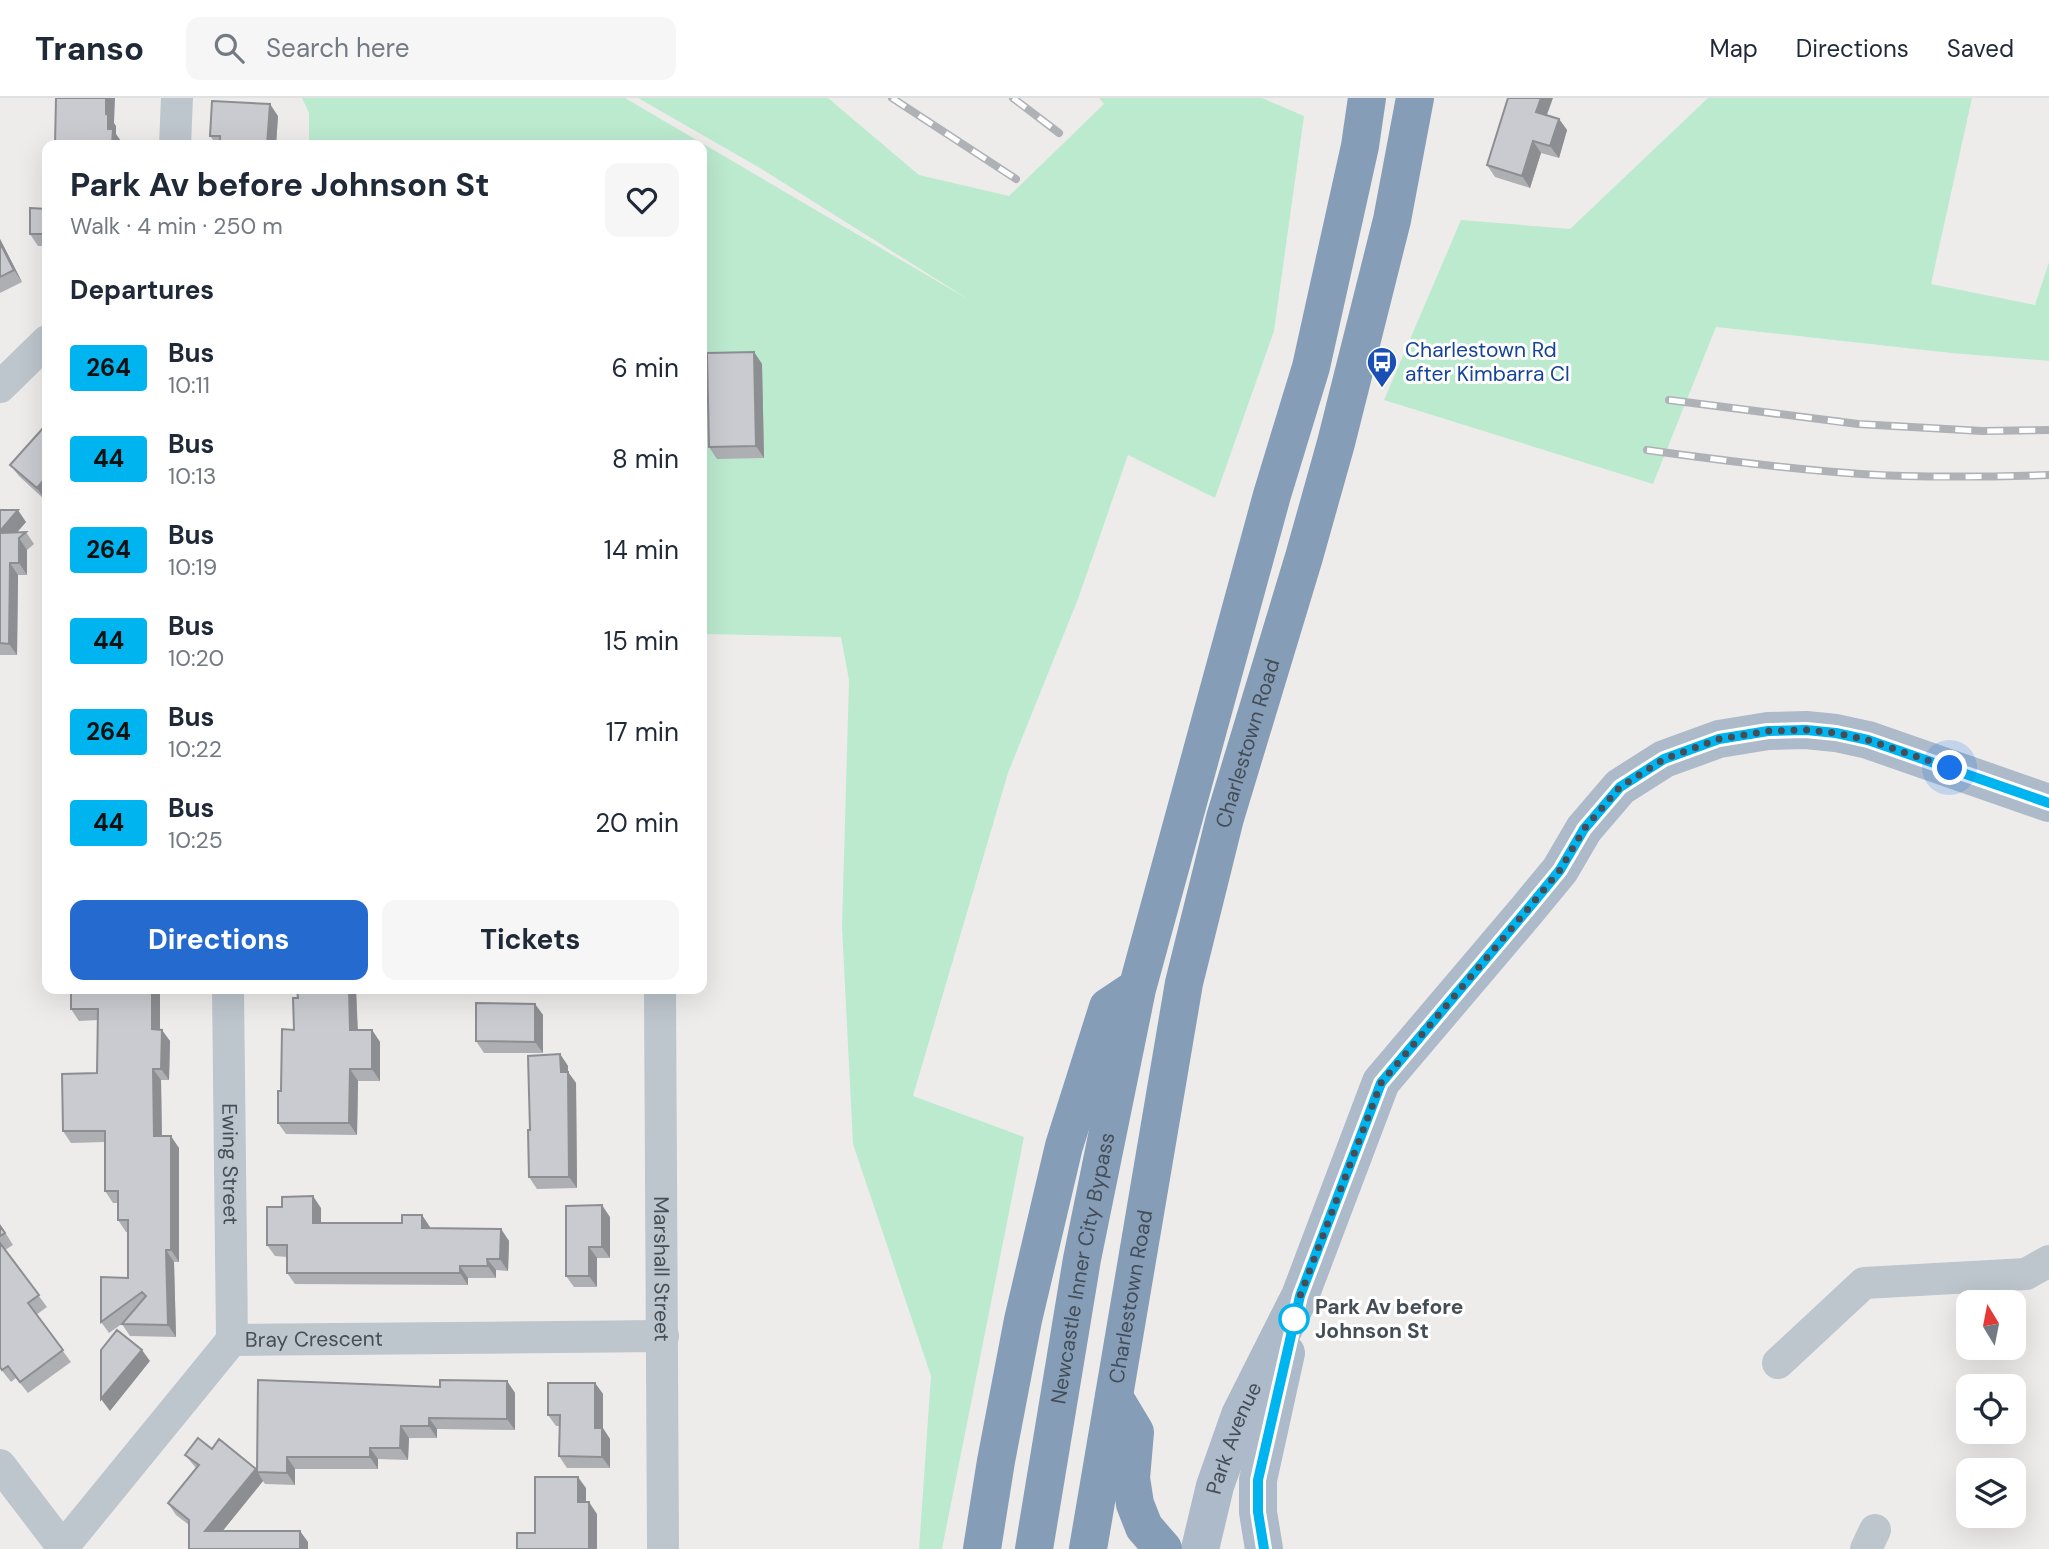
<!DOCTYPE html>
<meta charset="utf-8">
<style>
:root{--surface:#fff;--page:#f6f6f7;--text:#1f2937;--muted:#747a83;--line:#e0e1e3;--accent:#256acf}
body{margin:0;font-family:"DM Sans",sans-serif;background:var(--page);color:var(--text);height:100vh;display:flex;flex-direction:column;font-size:26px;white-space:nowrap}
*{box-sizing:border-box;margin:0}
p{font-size:23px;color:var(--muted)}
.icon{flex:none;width:38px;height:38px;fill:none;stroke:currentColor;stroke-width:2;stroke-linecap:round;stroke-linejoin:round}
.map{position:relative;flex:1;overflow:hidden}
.details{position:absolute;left:42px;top:42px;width:665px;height:854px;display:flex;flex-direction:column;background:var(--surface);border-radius:14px;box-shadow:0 7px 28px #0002}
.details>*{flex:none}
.badge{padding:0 14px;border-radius:5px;font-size:24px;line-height:46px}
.needle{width:46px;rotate:350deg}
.fabs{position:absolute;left:1956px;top:1192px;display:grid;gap:14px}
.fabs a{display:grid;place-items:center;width:70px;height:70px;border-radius:14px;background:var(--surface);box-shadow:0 7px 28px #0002;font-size:35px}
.you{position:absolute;width:35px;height:35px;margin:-18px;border:5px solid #fff;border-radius:50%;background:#1a73e8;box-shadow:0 0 0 10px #1a73e833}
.map>.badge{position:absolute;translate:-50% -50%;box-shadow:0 0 0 4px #fff}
h2{padding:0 28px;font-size:26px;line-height:63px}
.round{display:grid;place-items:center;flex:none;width:74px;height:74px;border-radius:14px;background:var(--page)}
.summary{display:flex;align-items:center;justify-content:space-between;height:119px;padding:0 28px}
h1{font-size:33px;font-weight:700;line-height:52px}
.cta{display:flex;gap:14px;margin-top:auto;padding:14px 28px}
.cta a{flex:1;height:80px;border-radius:14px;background:var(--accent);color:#fff;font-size:28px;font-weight:700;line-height:80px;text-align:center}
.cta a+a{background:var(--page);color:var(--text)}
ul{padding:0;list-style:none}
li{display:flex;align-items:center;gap:21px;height:91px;padding:0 28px}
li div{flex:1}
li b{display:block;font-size:26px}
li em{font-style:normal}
li .badge{min-width:77px;font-weight:700;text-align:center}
header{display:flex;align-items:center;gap:42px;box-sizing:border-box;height:98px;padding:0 35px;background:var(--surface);border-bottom:2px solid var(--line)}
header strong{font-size:33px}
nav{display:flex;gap:38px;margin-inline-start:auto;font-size:24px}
.search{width:490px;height:63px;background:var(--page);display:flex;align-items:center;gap:18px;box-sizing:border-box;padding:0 24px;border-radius:14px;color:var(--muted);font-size:26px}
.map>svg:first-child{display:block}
.green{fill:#bbeacf}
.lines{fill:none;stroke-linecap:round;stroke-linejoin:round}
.minor{stroke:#bdc5cd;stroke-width:32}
.major{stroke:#adbac9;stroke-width:38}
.highway{stroke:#869db8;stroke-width:38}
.rail-casing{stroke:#aeb1b6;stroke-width:8}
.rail{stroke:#fff;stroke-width:5;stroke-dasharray:16;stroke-linecap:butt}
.wall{fill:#adafb3}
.shaded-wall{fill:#8d8e92}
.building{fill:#c9cbd0;stroke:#8d8e92;stroke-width:2}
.line-casing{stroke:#fff;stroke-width:16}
.line{stroke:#00b5ef;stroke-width:10}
.walk{stroke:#454e57;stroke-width:7;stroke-dasharray:0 12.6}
.stop-dot{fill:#fff;stroke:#00b5ef;stroke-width:3.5}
.labels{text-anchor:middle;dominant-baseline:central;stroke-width:6;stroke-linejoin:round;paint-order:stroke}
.transit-label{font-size:21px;fill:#164399;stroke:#fff;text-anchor:start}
.street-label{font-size:21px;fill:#454e57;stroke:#fff}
.stop-label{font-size:21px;font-weight:bold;fill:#454e57;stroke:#fff;text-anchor:start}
</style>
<header>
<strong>Transo</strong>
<div class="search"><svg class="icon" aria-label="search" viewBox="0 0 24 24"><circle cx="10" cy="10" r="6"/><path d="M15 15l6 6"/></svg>Search here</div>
<nav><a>Map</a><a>Directions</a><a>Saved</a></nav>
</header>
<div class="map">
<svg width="2049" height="1451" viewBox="0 0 2049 1451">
<rect width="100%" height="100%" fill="#eeeceb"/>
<path class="green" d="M302,0H625L971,203L760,70L638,0H828L919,77L1009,98L1104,6L1099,0H1262L1304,18L1274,233L1215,400L1128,357L1078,501L1008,675L913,998L1024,1039L942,1451H919L931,1278L853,1046L842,829L849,582L841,539L702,536V47H319L309,42V15Z
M1708,0H1972L1931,186L2035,207L2049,164V263L1951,255L1716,229L1653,386L1384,302L1461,122L1570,131Z"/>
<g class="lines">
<g class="minor">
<path d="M175,47L177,0"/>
<path d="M0,289L47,243"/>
<path id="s1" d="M228,891L232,1242"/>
<path id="s2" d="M660,891L663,1451"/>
<path id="s3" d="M232,1242L663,1238"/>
<path d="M1778,1265L1864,1185L2026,1176L2049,1163"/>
<path d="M0,1367L64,1451"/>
<path d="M63,1449L232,1242"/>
<path d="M1866,1451L1875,1432"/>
</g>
<g class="major">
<path id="s4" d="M1200,1451L1215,1388L1240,1317L1300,1198L1381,984L1527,812L1560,772L1584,731L1620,689L1664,661L1719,641L1768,633L1806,632L1836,635L1868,642L2049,705"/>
<path d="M1264,1451L1258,1414V1382L1286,1255"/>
</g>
<g class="highway">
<path d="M1114,1299L1135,1334L1131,1380L1135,1406L1144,1429L1163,1451"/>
<path d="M982,1451L996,1363L1023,1222L1064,1048L1108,909L1129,895"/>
<path id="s5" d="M1034,1451L1082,1161L1137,891L1272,397L1311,269L1360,48L1367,0"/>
<path id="s6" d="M1088,1451L1184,885L1225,720L1304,459L1336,345L1392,122L1415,0"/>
</g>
<g class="rail-casing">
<path id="rail" d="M892,0L1016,81
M1013,0L1059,35
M1669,302L1858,326L1982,333L2049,332
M1647,352C1718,362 1789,371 1861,376C1923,380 1986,379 2049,377"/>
</g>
<use href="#rail" class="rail"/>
</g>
<path class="wall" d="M1547,17L1559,21L1567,32L1559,60L1541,55L1530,90L1495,79L1487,67Z
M278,18L276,47H217L210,38Z
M47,111V148H38L30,136Z
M0,141L22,184L0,195Z
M754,254L762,266L764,360L717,361L709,349Z
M47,332V399L45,402L19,378L10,367Z
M0,412L26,424L17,434H26L34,446L27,452V477H18L17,557H0Z
M71,891H160V932L170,943L169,982H161L162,1038L179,1050V1164H174L176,1239L130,1238L122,1226L123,1225L109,1235L101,1224L128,1180V1134H126L118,1122V1105H113L105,1093V1044L71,1045L63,1033L97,975L98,922L79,923L71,911Z
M356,891L358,932H372L380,944V983H358L357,1037L286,1036L278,1025L281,993L294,932L298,900Z
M535,906L543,917V955H484L476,943Z
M560,956L568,968V974L576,985L577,1090L537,1091L529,1079L530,1032Z
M321,1110V1125H402L422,1117L430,1130L501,1131L509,1143L508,1173L496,1172V1180H468V1187L295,1186L287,1175V1159L275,1158L267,1147Z
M610,1119V1160H597V1189H574L566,1178Z
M0,1126L13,1147L5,1152L47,1209L36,1217L71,1264L28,1295L16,1280L11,1284L0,1270Z
M507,1283L515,1295V1332L437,1331V1340H409L408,1362L378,1361V1371H295V1387L265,1386L263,1383L222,1433L308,1444V1451H189V1427L176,1417L168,1405L196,1370L185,1357L212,1351L256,1371L257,1373L440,1289Z
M595,1285L603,1296V1331L610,1341V1370H567L559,1358V1328H556L548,1317Z"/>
<path class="shaded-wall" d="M106,0H115L114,25L116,28V36L121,43V47H112L108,31L106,16Z
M1541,0H1553L1544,25L1536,14Z
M270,6L278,18L276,47H267Z
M1559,21L1567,32L1559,60L1550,48Z
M1533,43L1541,55L1530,90L1522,78Z
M0,141L22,184L14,172L0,145Z
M754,254L762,266L764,360L756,348Z
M47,378V399L45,402L37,390Z
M18,412L26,424L7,446L0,437V433Z
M19,440L27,452V477L19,465Z
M10,465L18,477L17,557L9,546Z
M152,891H160V943L152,931Z
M349,891H356L358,944L350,932Z
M535,906L543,917V955L535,944Z
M162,932L170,943L169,982L161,971Z
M372,932L380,944V983L372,971Z
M560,956L568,968V974L576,985L577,1090L569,1079Z
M153,971L161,982L162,1050L154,1038Z
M350,971L358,983L357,1037L349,1025Z
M171,1038L179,1050V1164L171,1152Z
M313,1098L321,1110V1137L313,1125Z
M602,1107L610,1119V1160L602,1149Z
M422,1117L430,1129V1142L422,1130Z
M501,1131L509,1143L508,1173L500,1161Z
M589,1149L597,1160V1189L589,1178Z
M166,1152L174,1164L176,1239L168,1227Z
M487,1161L496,1172V1180L488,1168Z
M460,1168L468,1180V1187L460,1175Z
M142,1252L150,1263L110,1313L101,1301Z
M507,1283L515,1295V1332L507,1321Z
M595,1285L603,1296V1330L610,1341V1370L602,1359L595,1330Z
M429,1320L437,1331V1340L429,1328Z
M401,1328L409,1340L408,1362L400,1350Z
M370,1350L378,1361V1371L370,1359Z
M287,1359L295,1371V1387L287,1375Z
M256,1371L263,1383L213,1445L205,1433Z
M578,1379L586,1390V1416L578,1404Z
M589,1404L597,1416V1451H589Z
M300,1433L308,1444V1451H300Z"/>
<path class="building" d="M56,0H106V16L108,17V31H113L112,47H55Z
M1508,0H1541L1536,14L1559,21L1550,48L1533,43L1522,78L1487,67Z
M212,3L270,6L267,47H220V38H210Z
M30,110L47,111V136H30Z
M0,145L14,172L0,179Z
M754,254L756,348L709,349L707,255Z
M44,329L47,332V378L37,390L10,367Z
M0,412H18L0,433Z
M26,434L19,440V465H10L9,546L0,545V435Z
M71,891H152V931L162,932L161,971H153L154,1038H171V1152H166L168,1227L122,1226L146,1198L142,1194L101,1224V1179L128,1180V1122H118V1093H105V1033H63L62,976L97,975L98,911H71Z
M297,891H349L350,932H372V971H350L349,1025H278V993H281L282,931L294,932L293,900H298Z
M476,905L535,906V944L476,943Z
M560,956L561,974H568L569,1079H529L528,1032H530L528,958Z
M313,1098V1125H402V1117H422V1130L501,1131L500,1161H487L488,1168H460V1175H287V1147H267V1109H282V1099Z
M602,1107V1149H589V1178H566V1108Z
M0,1128L5,1135L0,1138Z
M0,1145L39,1197L28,1205L63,1252L20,1284L8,1268L2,1272L0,1269Z
M117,1232L142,1252L101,1301V1252Z
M258,1282L440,1289V1282L507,1283V1321L429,1320V1328H401L400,1350H370V1359H287V1375L257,1374Z
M548,1285H595V1330H602V1359L559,1358L560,1317H548Z
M198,1340L212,1351L219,1341L256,1371L205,1433H300V1451H189V1422L168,1405L199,1367L185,1357Z
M535,1379H578V1404H589V1451H517V1435H535Z"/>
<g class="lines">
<g class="line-casing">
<path id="line" d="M1264,1451L1258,1414V1382L1300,1198L1381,985L1527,812L1560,772L1584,731L1620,689L1664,661L1719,641L1768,633L1806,632L1836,635L1868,642L2049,705"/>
</g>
<use href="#line" class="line"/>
<path class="walk" d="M1294,1221L1300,1198L1381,985L1527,812L1560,772L1584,731L1620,689L1664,661L1719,641L1768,633L1806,632L1836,635L1868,642L1950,670"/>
</g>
<defs>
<g id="bus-pin" transform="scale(1.575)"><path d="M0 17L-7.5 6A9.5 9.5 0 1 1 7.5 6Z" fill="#1a4fb4" stroke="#fff"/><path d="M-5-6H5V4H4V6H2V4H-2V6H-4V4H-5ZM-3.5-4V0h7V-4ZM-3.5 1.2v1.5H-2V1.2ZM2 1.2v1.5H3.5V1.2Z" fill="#fff"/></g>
</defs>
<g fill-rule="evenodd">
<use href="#bus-pin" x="1382" y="264"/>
</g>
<circle class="stop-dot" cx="1294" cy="1221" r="14"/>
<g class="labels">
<g class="transit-label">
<text x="1405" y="252">Charlestown Rd<tspan x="1405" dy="24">after Kimbarra Cl</tspan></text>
</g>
<g class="street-label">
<text stroke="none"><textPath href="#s6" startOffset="822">Charlestown Road</textPath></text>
<text stroke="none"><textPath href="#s1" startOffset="175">Ewing Street</textPath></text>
<text stroke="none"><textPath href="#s5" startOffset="285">Newcastle Inner City Bypass</textPath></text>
<text stroke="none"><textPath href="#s2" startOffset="280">Marshall Street</textPath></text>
<text stroke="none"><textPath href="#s6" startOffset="256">Charlestown Road</textPath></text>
<text stroke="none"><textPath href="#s3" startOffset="82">Bray Crescent</textPath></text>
<text stroke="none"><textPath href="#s4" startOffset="116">Park Avenue</textPath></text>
</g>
<g class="stop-label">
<text x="1315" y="1209">Park Av before<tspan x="1315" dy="24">Johnson St</tspan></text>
</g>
</g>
</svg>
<div class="fabs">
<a><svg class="needle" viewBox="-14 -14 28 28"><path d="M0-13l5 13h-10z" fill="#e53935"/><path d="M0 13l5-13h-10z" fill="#747a83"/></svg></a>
<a><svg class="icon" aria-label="locate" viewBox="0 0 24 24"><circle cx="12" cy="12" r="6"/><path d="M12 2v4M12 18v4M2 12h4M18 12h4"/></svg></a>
<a><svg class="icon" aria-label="layers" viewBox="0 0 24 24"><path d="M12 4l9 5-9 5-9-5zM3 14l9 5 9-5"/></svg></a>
</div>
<div class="you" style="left:1950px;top:670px"></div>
<section class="details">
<div class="summary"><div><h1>Park Av before Johnson St</h1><p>Walk · 4 min · 250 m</p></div><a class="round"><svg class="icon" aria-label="heart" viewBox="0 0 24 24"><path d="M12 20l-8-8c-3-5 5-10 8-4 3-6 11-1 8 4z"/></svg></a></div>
<h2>Departures</h2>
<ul>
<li><span class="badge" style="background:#00b5ef;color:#111">264</span><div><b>Bus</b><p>10:11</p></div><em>6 min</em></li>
<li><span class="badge" style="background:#00b5ef;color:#111">44</span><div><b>Bus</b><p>10:13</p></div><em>8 min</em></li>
<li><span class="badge" style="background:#00b5ef;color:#111">264</span><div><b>Bus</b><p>10:19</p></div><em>14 min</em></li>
<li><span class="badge" style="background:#00b5ef;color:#111">44</span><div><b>Bus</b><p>10:20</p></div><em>15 min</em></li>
<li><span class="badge" style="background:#00b5ef;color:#111">264</span><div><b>Bus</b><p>10:22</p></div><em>17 min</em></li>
<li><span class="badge" style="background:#00b5ef;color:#111">44</span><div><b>Bus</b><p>10:25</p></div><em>20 min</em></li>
</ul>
<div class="cta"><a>Directions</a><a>Tickets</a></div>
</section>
</div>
